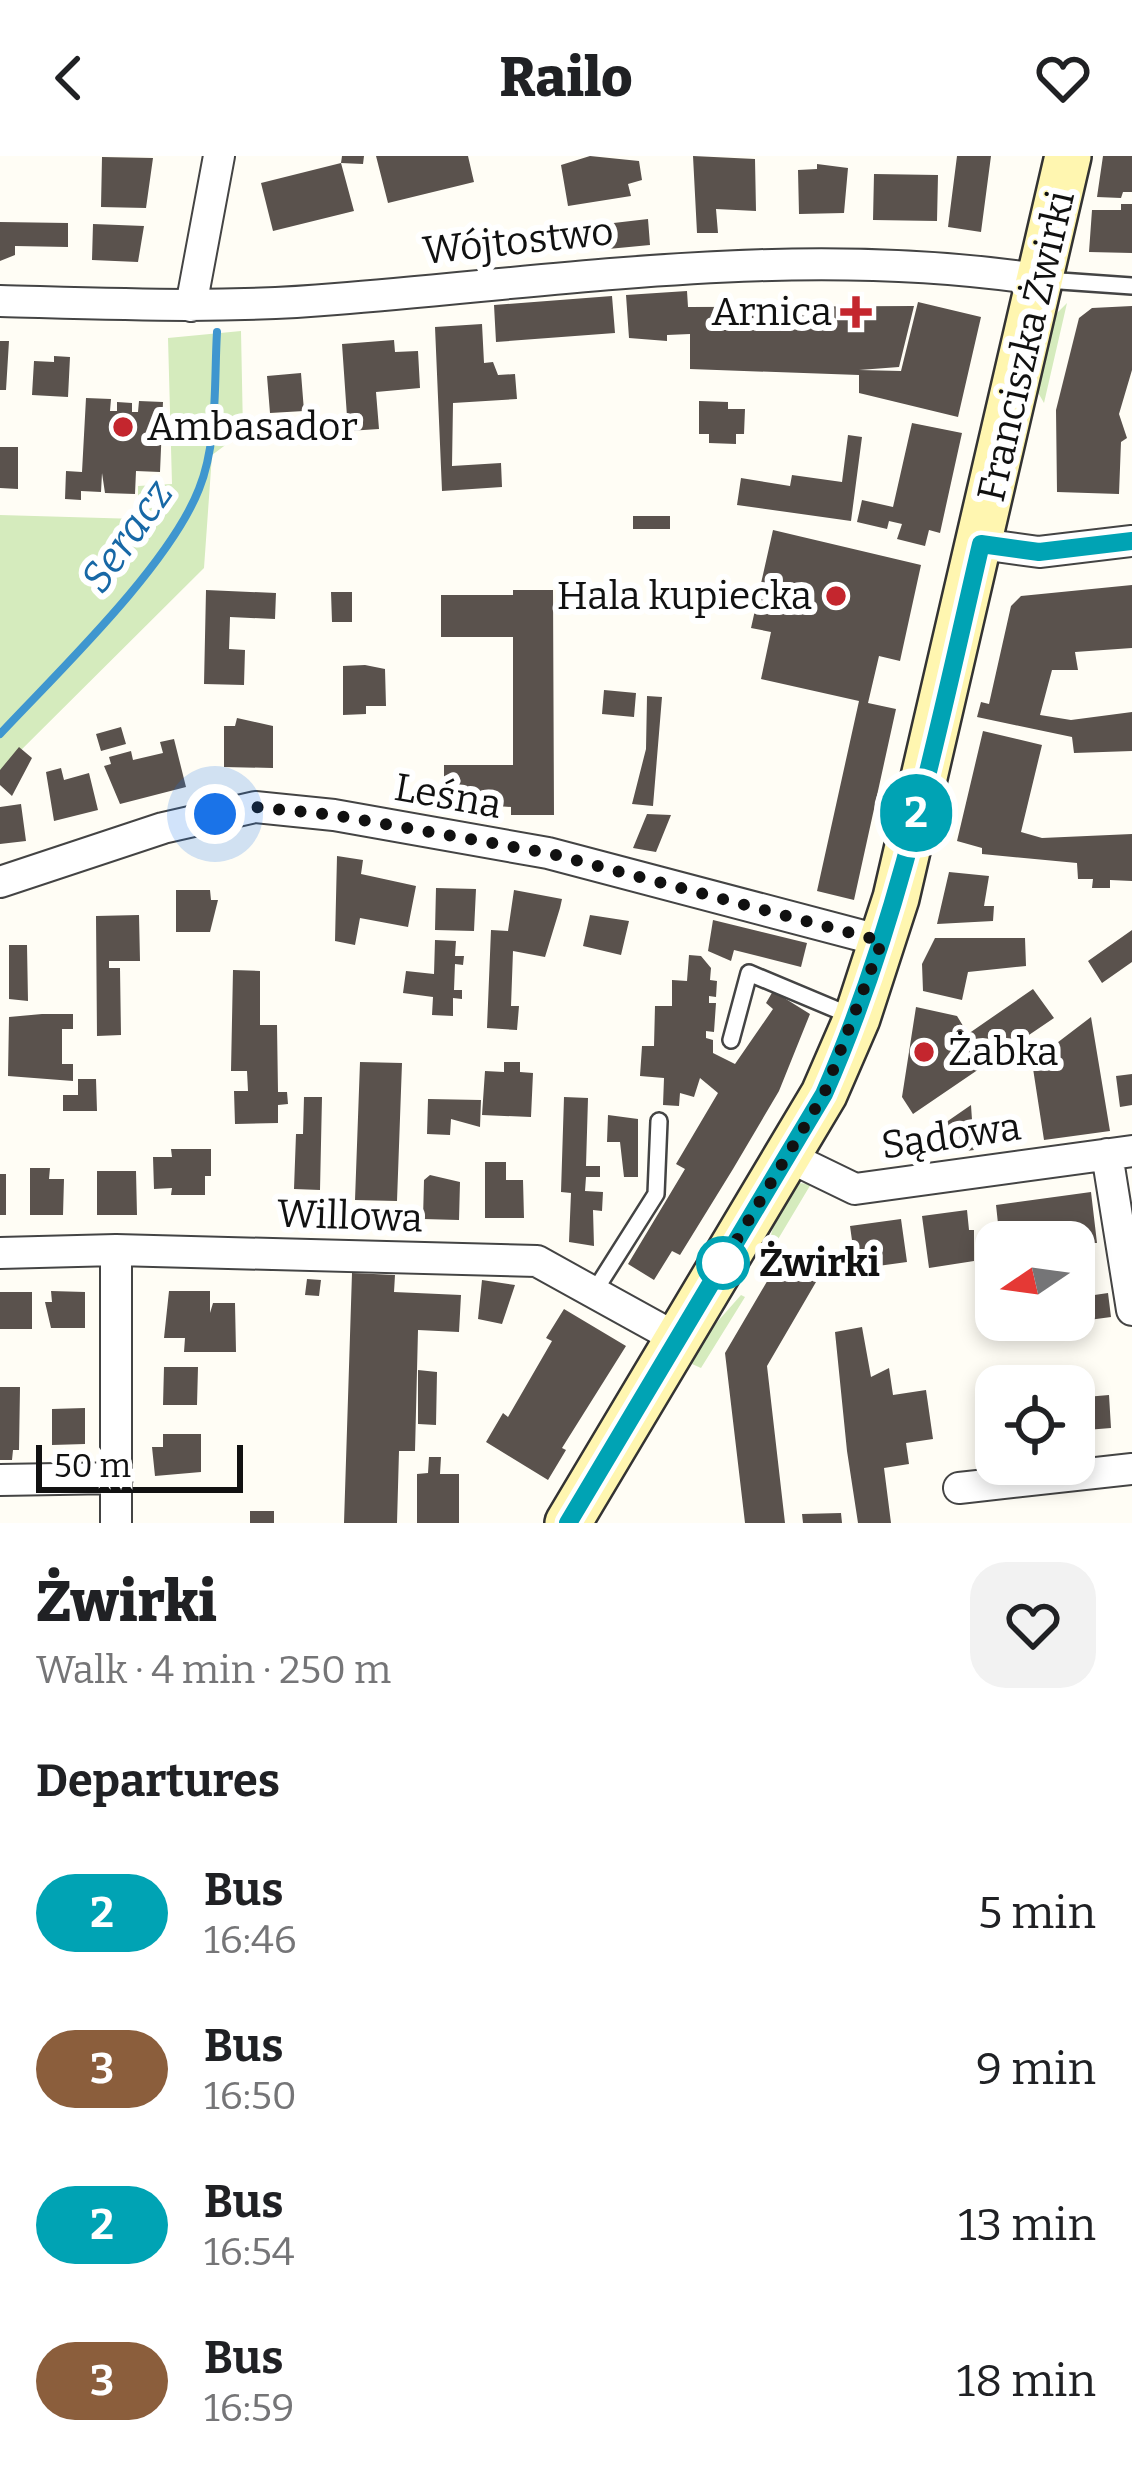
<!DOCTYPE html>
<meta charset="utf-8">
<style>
:root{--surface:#fff;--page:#f2f2f2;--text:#202124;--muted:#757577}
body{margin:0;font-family:Bitter,serif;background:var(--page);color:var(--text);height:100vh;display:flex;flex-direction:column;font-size:45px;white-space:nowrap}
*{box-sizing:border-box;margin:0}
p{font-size:39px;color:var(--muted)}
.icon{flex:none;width:66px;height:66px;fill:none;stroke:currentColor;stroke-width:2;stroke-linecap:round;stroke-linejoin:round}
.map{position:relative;height:1367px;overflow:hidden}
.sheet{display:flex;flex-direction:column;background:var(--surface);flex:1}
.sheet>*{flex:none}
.badge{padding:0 24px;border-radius:39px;font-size:42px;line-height:78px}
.needle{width:78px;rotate:257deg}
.buttons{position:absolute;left:975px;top:1065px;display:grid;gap:24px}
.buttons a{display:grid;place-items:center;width:120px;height:120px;border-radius:24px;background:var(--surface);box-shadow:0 6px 18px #0003;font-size:60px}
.scale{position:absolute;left:36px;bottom:30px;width:207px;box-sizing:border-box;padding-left:12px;border:6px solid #111;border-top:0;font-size:33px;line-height:42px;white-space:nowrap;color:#111;-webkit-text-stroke:9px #fff;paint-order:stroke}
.you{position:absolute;width:60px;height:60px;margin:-30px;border:9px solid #fff;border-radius:50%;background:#1a73e8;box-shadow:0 0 0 18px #1a73e833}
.map>.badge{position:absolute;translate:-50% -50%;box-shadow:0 0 0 6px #fff}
h2{padding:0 36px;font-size:45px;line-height:108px}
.round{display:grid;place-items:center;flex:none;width:126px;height:126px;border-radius:36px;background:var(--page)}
.headline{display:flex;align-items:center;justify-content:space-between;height:204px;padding:0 36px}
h1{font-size:57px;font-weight:800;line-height:90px}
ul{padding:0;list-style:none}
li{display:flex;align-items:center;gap:36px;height:156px;padding:0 36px}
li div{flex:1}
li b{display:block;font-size:45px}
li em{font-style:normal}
li .badge{min-width:132px;font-weight:700;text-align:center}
header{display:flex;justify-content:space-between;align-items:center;height:156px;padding:0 36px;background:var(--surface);font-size:54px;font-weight:800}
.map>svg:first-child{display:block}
.green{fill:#d5ebbd}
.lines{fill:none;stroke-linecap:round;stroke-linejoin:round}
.stream{stroke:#3f96cf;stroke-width:8}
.building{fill:#5a524d}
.lane-casing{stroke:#444;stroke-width:20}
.street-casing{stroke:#444;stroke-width:34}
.secondary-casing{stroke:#333;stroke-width:50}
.lane{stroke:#fff;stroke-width:15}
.street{stroke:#fff;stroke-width:30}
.secondary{stroke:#fff6b0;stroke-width:45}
.line-casing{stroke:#fff;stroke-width:27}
.line{stroke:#00a3b4;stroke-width:18}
.walk{stroke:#111;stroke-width:12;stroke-dasharray:0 21.6}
.poi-dot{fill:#c4262e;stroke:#fff;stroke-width:4.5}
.stop-dot{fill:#fff;stroke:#00a3b4;stroke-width:6}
.labels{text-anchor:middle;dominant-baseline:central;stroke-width:12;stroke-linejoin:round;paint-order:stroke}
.street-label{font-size:39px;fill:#111;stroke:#fff}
.poi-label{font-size:39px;fill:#111;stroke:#fff;text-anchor:end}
.stop-label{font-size:39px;font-weight:bold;fill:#111;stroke:#fff;text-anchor:start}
.water-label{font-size:42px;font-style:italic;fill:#1768a6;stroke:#fff}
</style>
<header><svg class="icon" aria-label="back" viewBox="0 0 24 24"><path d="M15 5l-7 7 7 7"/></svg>Railo<svg class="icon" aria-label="heart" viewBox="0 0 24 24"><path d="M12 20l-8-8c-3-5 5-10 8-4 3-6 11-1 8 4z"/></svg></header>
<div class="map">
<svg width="1132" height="1367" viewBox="0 0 1132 1367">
<rect width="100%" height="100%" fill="#fffdf5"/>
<path class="green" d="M1067,147L1044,247L1036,233L1053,161Z
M241,175L243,276L212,299L204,412L0,615V359L138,363V330L172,328L168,182Z
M798,1027L811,1028L771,1095L767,1092L778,1055Z
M741,1139L745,1141L701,1212L692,1208L688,1199Z"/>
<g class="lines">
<path class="stream" d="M0,578C58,516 169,410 199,333C218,286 214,226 217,176"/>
</g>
<path class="building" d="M342,0H364L363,8L341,7L354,55L273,75L261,27L341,7Z
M376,0H468L474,26L388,47Z
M590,0L639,5L642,24L628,28L631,40L568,50L561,9Z
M693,0L755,3L756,55L716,53L718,77H697Z
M957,0H991L981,76L948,71Z
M1103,0H1132V36H1123L1121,42L1097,41Z
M102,1L153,2L146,52L101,51Z
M817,8L848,12L844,57L799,58L798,14L817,13Z
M874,18L938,19L937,65L873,64Z
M1121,48H1132V97L1089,96L1092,54H1121Z
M648,63L650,89L608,93L605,68Z
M0,66L68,67V91L15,90V99L0,105Z
M93,68L144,70L138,106L92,104Z
M687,135L688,151L914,150L899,211L859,214L901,215L918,146L981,161L958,261L859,237V219L690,213V178L667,179V185L629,182L626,139Z
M612,140L615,177L496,186L494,149Z
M1132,150V214L1119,258L1127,282L1121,286L1119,338L1057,336L1056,254L1079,162L1092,152Z
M482,168L484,207L493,206L498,219L515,218L517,243L453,247L452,310L501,307L502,331L442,335L435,171Z
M394,184L395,196L418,195L420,232L376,236L379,273L348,275L342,188Z
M0,185H9L6,234H0Z
M54,200L70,201L68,241L32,239L34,205L54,206Z
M301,217L304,255L270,257L267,220Z
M86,242L111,243L110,255H117V246L132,247V256H138L139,245L163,246L160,316L136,315L135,338L105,337L102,317L101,336L81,335V344L65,343L66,315L82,316Z
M699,245L728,246V253H745L744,278H736V288L709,287V278H699Z
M912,267L962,277L940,377L929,374L925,390L897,383L902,368L889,365L887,373L857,366L862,344L893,351Z
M848,279L862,281L851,365L737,349L741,322L790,330L792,319L842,326Z
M0,291H18V333L0,332Z
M633,360H670V373H633Z
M773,374L921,409L900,505L879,500L868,547L896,553L854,744L817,735L859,545L761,523L771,476L751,472Z
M1132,429V492L1075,496L1078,514H1052L1040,559L1071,564L1132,556V595L1074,597L1072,581L977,561L981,546L989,548L1011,450L1021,440Z
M206,434L276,437L275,463L230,461L229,493L245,494L244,529L204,528Z
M513,434H553L554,659H511V651L444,646V609H513V481H441V439H513Z
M331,436H352V466H332Z
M365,509L385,513L386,550H366V558L343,559V510Z
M604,534L636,537L634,561L602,558Z
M647,540L662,541L653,650L632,648L646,593Z
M237,562L273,570V612L224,611V570H235Z
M121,571L126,588L101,595L96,578Z
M983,575L1042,589L1021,676L1042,682L1132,678V725L1110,724V732H1092L1093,723H1078L1077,707L982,698V692L957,685Z
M174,583L186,631L120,648L104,610L111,608L109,601L131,595L133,604L163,597L160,586Z
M19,591L32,602L12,640L0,629V614Z
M61,612L64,624L89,617L98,654L54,665L46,616Z
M21,648L26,685L0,688V651Z
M647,658L671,659L656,696L633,692Z
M337,700L363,704L361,718L416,730L408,771L360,762L355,789L335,785Z
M949,716L989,720L984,750H994L993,765L937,768Z
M436,732L476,733L474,775L435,774Z
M176,734H210L211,744H218L210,776H176Z
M514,734L562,743L560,752L545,801L513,795L511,850H519L517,874L487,872L491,774L508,775Z
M139,759L140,805H109V812H120L121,879L97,880L96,760Z
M590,759L629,765L621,799L583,790Z
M713,764L807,787L801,811L734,794L731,805L708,795Z
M1132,774V806L1102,827L1088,805Z
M935,782H1025L1026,810L968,816L962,844L923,835L922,808Z
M435,784L456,785L455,800H464L463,809L455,808L454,834H462V843L453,842V860L432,859L433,841L403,837L406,815L434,818Z
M9,789H27L28,845L9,843Z
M689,799L701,800L711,812L710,824L717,825L716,841L709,840V847H716L714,876L706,875V882L713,884V897L735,908L773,853L766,847L773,835L810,858L779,935L733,1013L680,1099L672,1095L654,1124L628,1108L685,1013L676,1008L718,937L700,922L694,941L680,937L679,950L663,949L664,922L640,920L642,890H654L655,850H672V824L687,825Z
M233,814L260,815V869H277L278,936H287L288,948L278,949V967L235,968L234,935H248L247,915H231Z
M1033,833L1054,862L913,958L902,941L916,851L957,860L968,878Z
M42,858H73V873H62V908H73V925L8,920L9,861Z
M1091,861L1110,975L1044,984L1032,906Z
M360,906L402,907L397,1045L355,1044Z
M504,906H520V916L533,917L531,961L482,959L485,915L504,916Z
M1132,918V949L1120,951L1116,920Z
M78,923H96L97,955H63V939H78Z
M304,941H322L320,1034L294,1033L296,978H303Z
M564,941L588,942L586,1010H600V1021H586L585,1035L603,1036L602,1055L593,1054L594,1090L569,1086L571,1037L561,1036Z
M428,943L481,944L480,971L451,963L450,979L427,978Z
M971,949L974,994L944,998L929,978Z
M608,959L638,963V1021H624L620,986H607Z
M171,993H211V1020H205V1039H171L172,1032L154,1033L153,1001H172Z
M485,1006H506V1024H523L524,1062H485Z
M30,1012H50L49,1023H64L63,1059H30Z
M97,1015H136L137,1059H97Z
M0,1018H6V1059H0Z
M430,1019L460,1026L459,1064L423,1063L424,1024Z
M1091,1036L1097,1087L1000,1086L996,1049Z
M967,1054L969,1074H974V1105L929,1112L922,1060Z
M901,1063L907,1106L856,1113L850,1070Z
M779,1105L816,1126L767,1210L785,1367H745L725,1197Z
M352,1117L395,1119L394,1136L461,1139L459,1176L418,1174L415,1295H399L397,1367H344Z
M307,1123L321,1124L319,1140L305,1139Z
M482,1124L515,1129L502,1168L478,1163Z
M51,1135L85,1136V1172H51L45,1146H52Z
M169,1135H210V1157L213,1147H235L236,1196H184L185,1182H164Z
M0,1136H32V1173H0Z
M1108,1137L1111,1161L1074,1166V1142Z
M564,1153L626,1190L562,1292L566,1294L548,1324L486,1286L503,1257L508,1261L552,1185L546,1182Z
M1000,1164H1067V1167L1002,1175Z
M862,1171L871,1221L889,1212L893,1239L926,1234L933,1283L906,1287L909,1308L884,1312L891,1367H858L847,1295L835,1176Z
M164,1211H198L197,1249H163Z
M418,1214L437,1216L436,1269L418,1268Z
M0,1231H20L19,1294H13L12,1304H0Z
M1109,1239L1111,1272L1074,1275V1242Z
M85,1252V1288L52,1289V1253Z
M163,1278H201V1316L155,1320L152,1291H163Z
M429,1301H441L440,1318H459V1367H417V1318L428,1317Z
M250,1355H274V1367H250Z
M841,1357L842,1367H803L802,1358Z"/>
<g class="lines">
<g class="lane-casing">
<path id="lane" d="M1046,124L1132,130
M731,884L749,817L854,861
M594,1136L656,1038L659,965"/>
</g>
<g class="street-casing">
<path id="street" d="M0,145C112,148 224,153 336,143C573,124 805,87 1043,124
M191,150L219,0
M981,388L1039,396L1132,385
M0,726L163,672L255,651L334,659L548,697L882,785
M1107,998L1132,1154
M787,1000L855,1033L1132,995
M116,1094V1367
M0,1097L116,1094L537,1105L678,1183
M0,1324L117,1322
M959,1332L1132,1313"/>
</g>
<g class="secondary-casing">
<path id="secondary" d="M568,1367L824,938L857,862L896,742L1068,0"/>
</g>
<use href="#lane" class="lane"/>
<use href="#street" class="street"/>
<use href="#secondary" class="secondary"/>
</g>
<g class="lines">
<g class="line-casing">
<path id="line" d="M568,1367L824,938C901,763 938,573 981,388L1039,396L1132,385"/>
</g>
<use href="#line" class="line"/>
<path class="walk" d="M215,658L255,651L334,659L548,697L882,785L824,938L723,1107"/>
</g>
<g class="poi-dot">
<path d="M850 138h12v12h12v12h-12v12h-12v-12h-12v-12h12z"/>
<circle cx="123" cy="271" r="12"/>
<circle cx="836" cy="440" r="12"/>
<circle cx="924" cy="896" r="12"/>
</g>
<circle class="stop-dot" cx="723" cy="1107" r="24"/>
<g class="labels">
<g class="street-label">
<text transform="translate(518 85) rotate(-6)">Wójtostwo</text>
<text transform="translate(1026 190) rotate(-77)">Franciszka Żwirki</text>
<text transform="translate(448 640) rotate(10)">Leśna</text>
<text transform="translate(951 980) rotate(-8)">Sądowa</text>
<text transform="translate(350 1060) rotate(2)">Willowa</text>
</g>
<g class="poi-label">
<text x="832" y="156">Arnica</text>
<text x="147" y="271" text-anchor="start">Ambasador</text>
<text x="812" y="440">Hala kupiecka</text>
<text x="948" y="896" text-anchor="start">Żabka</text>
</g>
<g class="stop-label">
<text x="759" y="1107">Żwirki</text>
</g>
<g class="water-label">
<text transform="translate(127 380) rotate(-55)">Seracz</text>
</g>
</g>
</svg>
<div class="buttons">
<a><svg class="needle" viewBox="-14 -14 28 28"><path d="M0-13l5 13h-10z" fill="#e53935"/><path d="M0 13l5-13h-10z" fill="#757577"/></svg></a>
<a><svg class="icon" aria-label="locate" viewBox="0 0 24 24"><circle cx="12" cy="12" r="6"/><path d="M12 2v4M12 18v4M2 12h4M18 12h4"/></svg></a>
</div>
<div class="scale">50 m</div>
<div class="you" style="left:215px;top:658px"></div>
<b class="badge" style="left:916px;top:657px;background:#00a3b4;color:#fff">2</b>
</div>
<section class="sheet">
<div class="headline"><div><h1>Żwirki</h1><p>Walk · 4 min · 250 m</p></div><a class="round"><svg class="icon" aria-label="heart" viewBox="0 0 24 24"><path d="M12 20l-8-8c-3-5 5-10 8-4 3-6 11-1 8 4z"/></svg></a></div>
<h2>Departures</h2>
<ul>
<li><span class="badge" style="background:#00a3b4;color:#fff">2</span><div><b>Bus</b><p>16:46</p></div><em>5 min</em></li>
<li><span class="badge" style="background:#8b5e3c;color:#fff">3</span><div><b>Bus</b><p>16:50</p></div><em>9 min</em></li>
<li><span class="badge" style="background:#00a3b4;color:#fff">2</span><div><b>Bus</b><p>16:54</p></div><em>13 min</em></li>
<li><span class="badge" style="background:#8b5e3c;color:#fff">3</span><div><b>Bus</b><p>16:59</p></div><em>18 min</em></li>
</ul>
</section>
